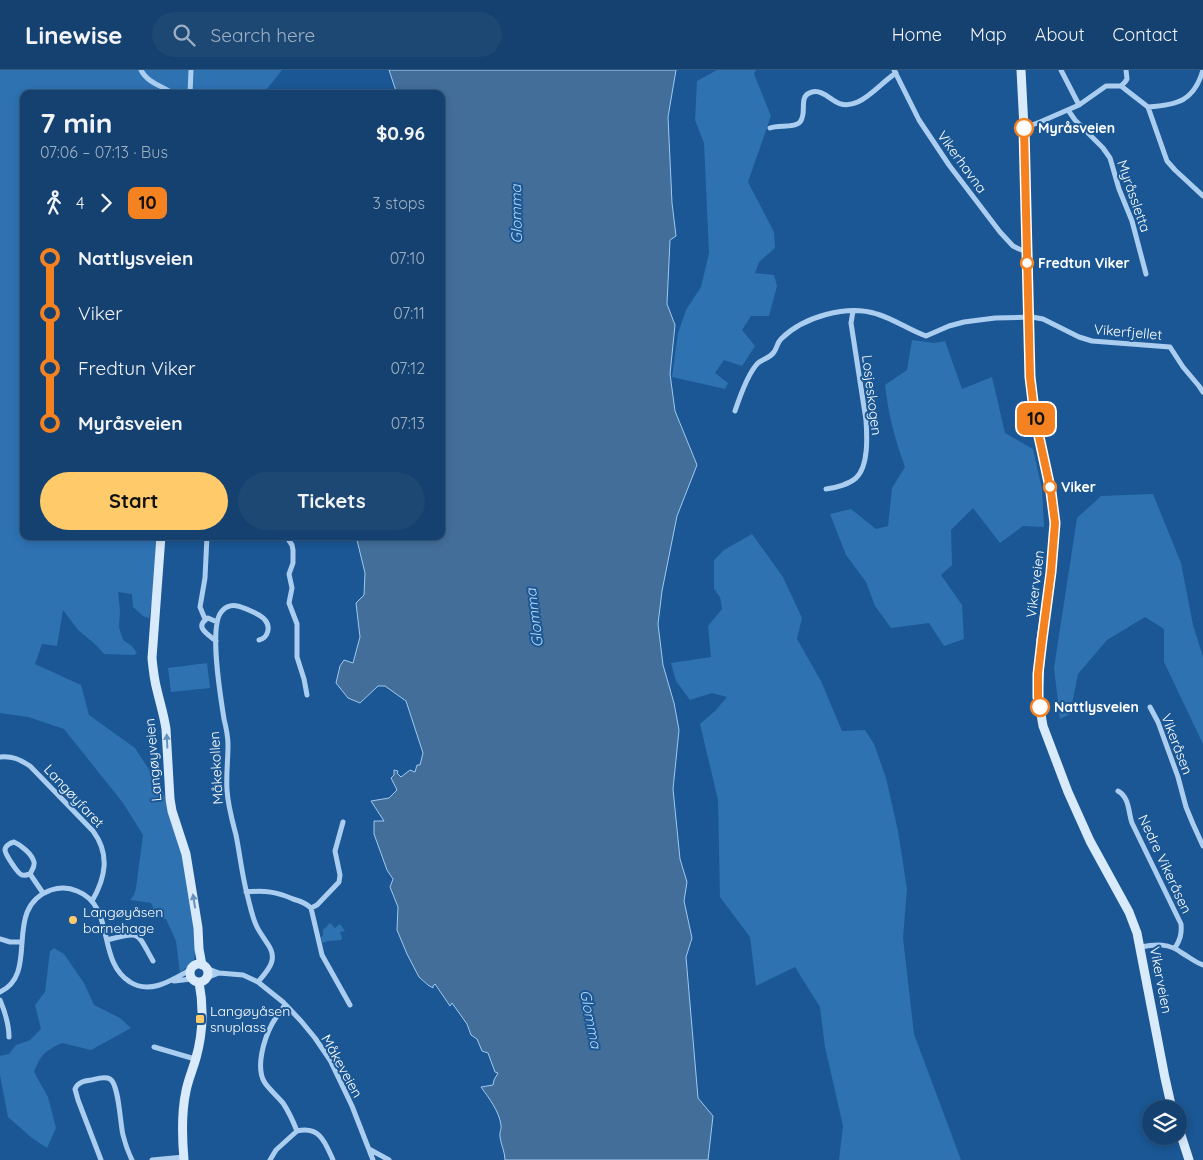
<!DOCTYPE html>
<meta charset="utf-8">
<style>
:root{--surface:#14416f;--page:#1d4874;--text:#f1f3f6;--muted:#9dafc3;--line:#335a82;--accent:#ffcb6a}
body{margin:0;font-family:Quicksand,sans-serif;background:var(--page);color:var(--text);height:100vh;display:flex;flex-direction:column;font-size:19px;white-space:nowrap}
*{box-sizing:border-box;margin:0}
p{font-size:16px;color:var(--muted)}
.icon{flex:none;width:28px;height:28px;fill:none;stroke:currentColor;stroke-width:2;stroke-linecap:round;stroke-linejoin:round}
.map{position:relative;flex:1;overflow:hidden}
.panel{position:absolute;left:20px;top:20px;width:425px;height:450px;display:flex;flex-direction:column;background:var(--surface);border-radius:10px;box-shadow:0 2px 8px #0003,0 0 0 1px var(--line)}
.panel>*{flex:none}
.badge{padding:0 10px;border-radius:8px;font-size:18px;line-height:32px}
.buttons{position:absolute;left:1142px;top:1030px;display:grid;gap:10px}
.buttons a{display:grid;place-items:center;width:45px;height:45px;border-radius:50%;background:var(--surface);box-shadow:0 2px 8px #0003,0 0 0 1px var(--line);font-size:25px}
.map>.badge{position:absolute;translate:-50% -50%;box-shadow:0 0 0 2px #fff}
.legs{display:flex;align-items:center;gap:8px;height:55px;padding:0 20px;font-size:16px}
.legs p{margin-inline-start:auto}
.summary{display:flex;align-items:center;justify-content:space-between;height:85px;padding:0 20px}
h1{font-size:28px;font-weight:800;line-height:38px}
.button{display:flex;gap:10px;margin-top:auto;padding:10px 20px}
.button a{flex:1;height:58px;border-radius:30px;background:var(--accent);color:#111;font-size:20px;font-weight:800;line-height:58px;text-align:center}
.button a+a{background:var(--page);color:var(--text)}
ul{padding:0 20px;list-style:none}
li{display:flex;align-items:center;gap:18px;height:55px;font-size:19px}
li i{display:grid;place-items:center;width:8px;height:100%;margin:0 6px;background:currentColor}
li i::after{content:'';width:12px;height:12px;margin:-6px;border:4px solid;border-radius:50%;background:var(--surface)}
li p{margin-inline-start:auto}
li:first-child i{background:linear-gradient(#0000 50%,currentColor 0)}
li:last-child i{background:linear-gradient(currentColor 50%,#0000 0)}
header{display:flex;align-items:center;gap:30px;box-sizing:border-box;height:70px;padding:0 25px;background:var(--surface);border-bottom:1px solid var(--line)}
header strong{font-size:24px}
nav{display:flex;gap:28px;margin-inline-start:auto;font-size:18px}
.search{width:350px;height:45px;background:var(--page);display:flex;align-items:center;gap:12px;box-sizing:border-box;padding:0 18px;border-radius:28px;color:var(--muted);font-size:19px}
.map>svg:first-child{display:block}
.green{fill:#2e72b2}
.water{fill:#436e9a;stroke:#9ecaf2}
.lines{fill:none;stroke-linecap:round;stroke-linejoin:round}
.minor{stroke:#abcef0;stroke-width:5}
.secondary{stroke:#d9eafb;stroke-width:9}
.oneway{fill:#6692bd}
.line-1-casing{stroke:#fff;stroke-width:11}
.line-1{stroke:#f58220;stroke-width:8}
.stop-1-dot{fill:#fff;stroke:#f58220;stroke-width:2.5}
.poi-dot{fill:#ffcb6a;stroke:#1a5794;stroke-width:2}
.labels{text-anchor:middle;dominant-baseline:central;stroke-width:4;stroke-linejoin:round;paint-order:stroke}
.stop-label{font-size:14px;font-weight:bold;fill:#fff;stroke:#1a5794;text-anchor:start}
.street-label{font-size:14px;fill:#fff;stroke:#1a5794}
.poi-label{font-size:14px;fill:#fff;stroke:#1a5794;text-anchor:start}
.water-label{font-size:15px;font-style:italic;fill:#b8d8f6;stroke:#1a5794}
</style>
<header>
<strong>Linewise</strong>
<div class="search"><svg class="icon" aria-label="search" viewBox="0 0 24 24"><circle cx="10" cy="10" r="6"/><path d="M15 15l6 6"/></svg>Search here</div>
<nav><a>Home</a><a>Map</a><a>About</a><a>Contact</a></nav>
</header>
<div class="map">
<svg width="1203" height="1090" viewBox="0 0 1203 1090">
<rect width="100%" height="100%" fill="#1a5794"/>
<path class="green" d="M0,0H282L263,24H24V466H157L153,528L149,548L143,546L133,537L132,524L118,522L120,541L119,557L123,570L132,576L137,583L134,585L104,584L96,575L78,560L63,540L57,576L42,574L35,594L81,615L89,645L135,678L163,721L186,795L197,872L194,890L180,903L176,871L166,849L157,847L151,833L130,830L134,825L136,818L143,765L123,733L64,659L28,647L0,643Z
M717,0H756L754,4L771,46L748,112L774,162L775,178L759,192L755,203L774,205L777,216L769,246H751L742,260L755,276L742,296L724,290L715,303L728,313L725,319L672,307L678,263L686,240L701,217L709,183L704,73L695,50L697,11Z
M912,270L935,273L945,271L962,319L992,307L1005,363L1033,379L1042,419L1044,457L1023,456L1000,473L973,438L951,460L952,495L941,505L962,535L964,569L944,576L929,553L891,558L875,536L866,512L846,485L830,444L851,439L876,459L888,456L892,418L905,397C895,370 888,343 885,315L907,300Z
M1153,424L1181,493L1193,555L1203,587V674L1164,592V559L1145,547L1107,570L1078,604L1070,644L1060,649L1054,598L1077,448L1101,426Z
M752,464L783,507L802,548L797,569L821,611L842,661L865,660L874,674L886,708L898,761L907,819L903,868L914,964L961,1090H839L843,1056L825,977L820,937L795,897L756,916L750,867L720,827L718,730L700,654L715,641L727,627L712,623L690,630L676,611L671,593L711,587L708,556L722,539L720,527L714,519V490L724,480Z
M207,593L210,618L171,622L168,598Z
M330,853L335,858L340,854L345,861L340,862L342,868L341,870L329,871L322,873L321,867L323,866V860Z
M54,878L64,884L84,913L94,935L120,948L131,958L91,980L62,973C45,981 41,984 34,1002L48,1027L56,1058L47,1078L32,1068L8,1047L0,1005V986L9,984L16,975L30,970L41,959L35,935L45,922L50,881Z"/>
<path class="water" d="M389,0H676L668,47L672,133L676,166L670,170L667,234L675,255L670,304L675,341L697,395L677,446L662,521L658,554L663,595L674,633L679,660L673,719L680,789L687,812L684,831L692,868L686,887L698,1028L713,1046L708,1090H505C505,1082 501,1075 500,1067C499,1062 502,1059 501,1055C499,1041 489,1028 481,1017L493,1015L494,1010L498,1003L495,1002L488,983L482,981L477,969L471,965L467,954L452,933L450,936L448,933L435,914L433,916V918L428,915L419,907L407,884L397,860L398,837L390,817L393,809L387,800L374,764V751H384L371,731L389,728L397,720L391,708L394,705V700L398,701L397,703L401,707L410,700L415,702L417,695H420L423,683L406,631L385,616H378L360,633L348,628L336,613L340,596L344,590L353,593L360,567L356,533L364,525L365,503L356,466H441V24H397Z"/>
<g class="lines">
<path class="minor" d="M141,0C147,13 163,16 174,24
M894,0L919,50L949,95L1000,162L1013,176L1019,179L1027,182
M1061,0L1079,35
M1121,16L1148,37C1178,35 1194,31 1203,0
M190,24L191,0
M1148,37L1167,91L1175,100L1203,126
M1068,40L1075,50L1103,78L1110,88L1119,119L1132,151L1146,204
M770,58C779,55 795,58 800,52C808,43 797,26 812,22C820,20 827,26 833,30C856,47 878,14 896,3
M1024,58L1040,52L1079,35L1106,16H1121L1125,12L1127,9L1126,0
M735,341C739,329 749,302 758,293C763,289 770,288 774,282C777,278 777,273 781,269C803,247 847,234 877,244C894,249 909,260 926,266L949,256L964,252L995,248L1032,247L1043,249L1079,267L1092,271L1170,277L1183,297L1199,316L1203,322
M826,419C836,418 849,414 856,408C869,396 867,365 866,350L851,253L853,241
M286,466L292,475L293,480V493L289,504L292,518L289,533L297,554V587L304,609L307,625
M205,549L200,537L205,508L207,466
M216,571C209,565 193,557 208,548L217,552
M1150,637L1158,652L1178,707L1186,737L1193,754L1203,776
M0,687C13,686 19,689 30,696L93,761C110,784 106,807 92,831
M1118,721C1130,728 1128,742 1132,753L1181,854C1182,864 1180,870 1175,878
M30,804C26,805 25,806 22,805C18,804 5,784 5,780C5,776 10,773 14,772C21,775 32,784 34,792C35,797 32,800 30,804L43,823
M246,822C265,820 277,822 293,829C300,831 306,833 311,838
M311,838L322,885L350,935
M311,838L317,835L339,812L340,805L335,781L343,752
M0,869L10,872H21
M107,870C141,861 136,861 153,891
M1140,877C1156,874 1169,873 1182,883C1189,887 1195,892 1203,895
M206,898L219,903L243,905L258,912L283,932L301,951L315,968L330,990L352,1036L373,1090
M206,908L219,903
M174,911L191,909
M258,912C269,899 279,889 267,873C264,868 260,863 257,857C252,847 250,835 247,824C242,805 240,785 236,765C232,750 228,736 227,720C226,705 228,690 228,675C228,666 226,657 224,649C221,629 208,555 222,541C231,531 242,537 253,542C257,544 262,546 265,550C271,557 268,568 259,570
M0,922C41,903 1,838 51,820C60,817 68,817 77,821C116,836 96,891 130,912C150,925 172,910 190,900
M0,930C5,942 9,953 9,967
M285,935C281,941 276,947 272,954C264,969 255,998 265,1013C270,1020 277,1026 283,1033C289,1042 293,1051 297,1061
M154,977L195,989
M297,1061C320,1056 325,1072 333,1090
M369,1079L389,1090
M101,1090L78,1030L75,1019C78,1012 84,1011 91,1010C96,1009 105,1006 110,1009C119,1014 120,1053 123,1065C125,1073 128,1082 132,1090
M152,1090L184,1087
M270,1090L276,1080L297,1061"/>
<path class="secondary" d="M1021,0L1024,58L1030,307L1035,347L1051,422L1055,453L1051,502L1041,570L1038,627L1043,656L1068,722L1090,771L1129,842L1137,863L1165,1008L1172,1039
M161,466L152,588C153,599 154,609 157,620C160,633 164,645 166,659L170,729L172,741L186,784L198,858L199,879L202,895
M190 903a9 9 0 1 1 18 0a9 9 0 1 1-18 0Z
M1179,1059L1189,1090
M184,1090C182,1067 181,1044 186,1021C188,1010 193,999 196,988C203,963 204,938 199,912"/>
</g>
<defs><path id="oneway-solid" d="M-6-.8H1V-3.2L6.5 0L1 3.2V.8H-6Z" transform="scale(1.25)"/></defs>
<g class="oneway">
<use href="#oneway-solid" transform="translate(167 671) rotate(-93)"/>
<use href="#oneway-solid" transform="translate(194 831) rotate(-99)"/>
</g>
<g class="lines">
<g class="line-1-casing">
<path id="line-1" d="M1024,58L1030,307L1035,348L1051,422L1055,453L1051,502L1042,570L1038,604V627L1040,637"/>
</g>
<use href="#line-1" class="line-1"/>
</g>
<g class="stop-1-dot">
<circle cx="1024" cy="58" r="9"/>
<circle cx="1027" cy="193" r="6"/>
<circle cx="1050" cy="417" r="6"/>
<circle cx="1040" cy="637" r="9"/>
</g>
<g class="poi-dot">
<circle cx="73" cy="850" r="5"/>
<rect x="195" y="944" width="10" height="10" rx="2.5"/>
</g>
<g class="labels">
<g class="stop-label">
<text x="1038" y="58">Myråsveien</text>
<text x="1038" y="193">Fredtun Viker</text>
<text x="1061" y="417">Viker</text>
<text x="1054" y="637">Nattlysveien</text>
</g>
<g class="street-label">
<text transform="translate(962 92) rotate(54)">Vikerhavna</text>
<text transform="translate(1134 126) rotate(71)">Myråssletta</text>
<text transform="translate(1128 262) rotate(5)">Vikerfjellet</text>
<text transform="translate(872 325) rotate(83)">Losjeskogen</text>
<text transform="translate(1035 514) rotate(-83)">Vikerveien</text>
<text transform="translate(1177 674) rotate(69)">Vikeråsen</text>
<text transform="translate(153 690) rotate(-95)">Langøyveien</text>
<text transform="translate(216 698) rotate(-93)">Måkekollen</text>
<text transform="translate(74 726) rotate(47)">Langøyfaret</text>
<text transform="translate(1165 794) rotate(65)">Nedre Vikeråsen</text>
<text transform="translate(1161 910) rotate(79)">Vikerveien</text>
<text transform="translate(342 996) rotate(61)">Måkeveien</text>
</g>
<g class="poi-label">
<text x="83" y="842">Langøyåsen<tspan x="83" dy="16">barnehage</tspan></text>
<text x="210" y="941">Langøyåsen<tspan x="210" dy="16">snuplass</tspan></text>
</g>
<g class="water-label">
<text transform="translate(516 144) rotate(-91)">Glomma</text>
<text transform="translate(534 548) rotate(-97)">Glomma</text>
<text transform="translate(591 949) rotate(79)">Glomma</text>
</g>
</g>
</svg>
<div class="buttons">
<a><svg class="icon" aria-label="layers" viewBox="0 0 24 24"><path d="M12 4l9 5-9 5-9-5zM3 14l9 5 9-5"/></svg></a>
</div>
<b class="badge" style="left:1036px;top:349px;background:#f58220;color:#111">10</b>
<section class="panel">
<div class="summary"><div><h1>7 min</h1><p>07:06 – 07:13 · Bus</p></div><b>$0.96</b></div>
<div class="legs"><svg class="icon" aria-label="walk" viewBox="0 0 24 24"><circle cx="13" cy="4" r="2"/><path d="M13 8l-2 6 4 7M11 14l-3 7M7 12l3-4h3l4 4"/></svg>4<svg class="icon" aria-label="forward" viewBox="0 0 24 24"><path d="M9 5l7 7-7 7"/></svg><b class="badge" style="background:#f58220;color:#111">10</b><p>3 stops</p></div>
<ul>
<li><i style="color:#f58220"></i><b>Nattlysveien</b><p>07:10</p></li>
<li><i style="color:#f58220"></i><span>Viker</span><p>07:11</p></li>
<li><i style="color:#f58220"></i><span>Fredtun Viker</span><p>07:12</p></li>
<li><i style="color:#f58220"></i><b>Myråsveien</b><p>07:13</p></li>
</ul>
<div class="button"><a>Start</a><a>Tickets</a></div>
</section>
</div>
